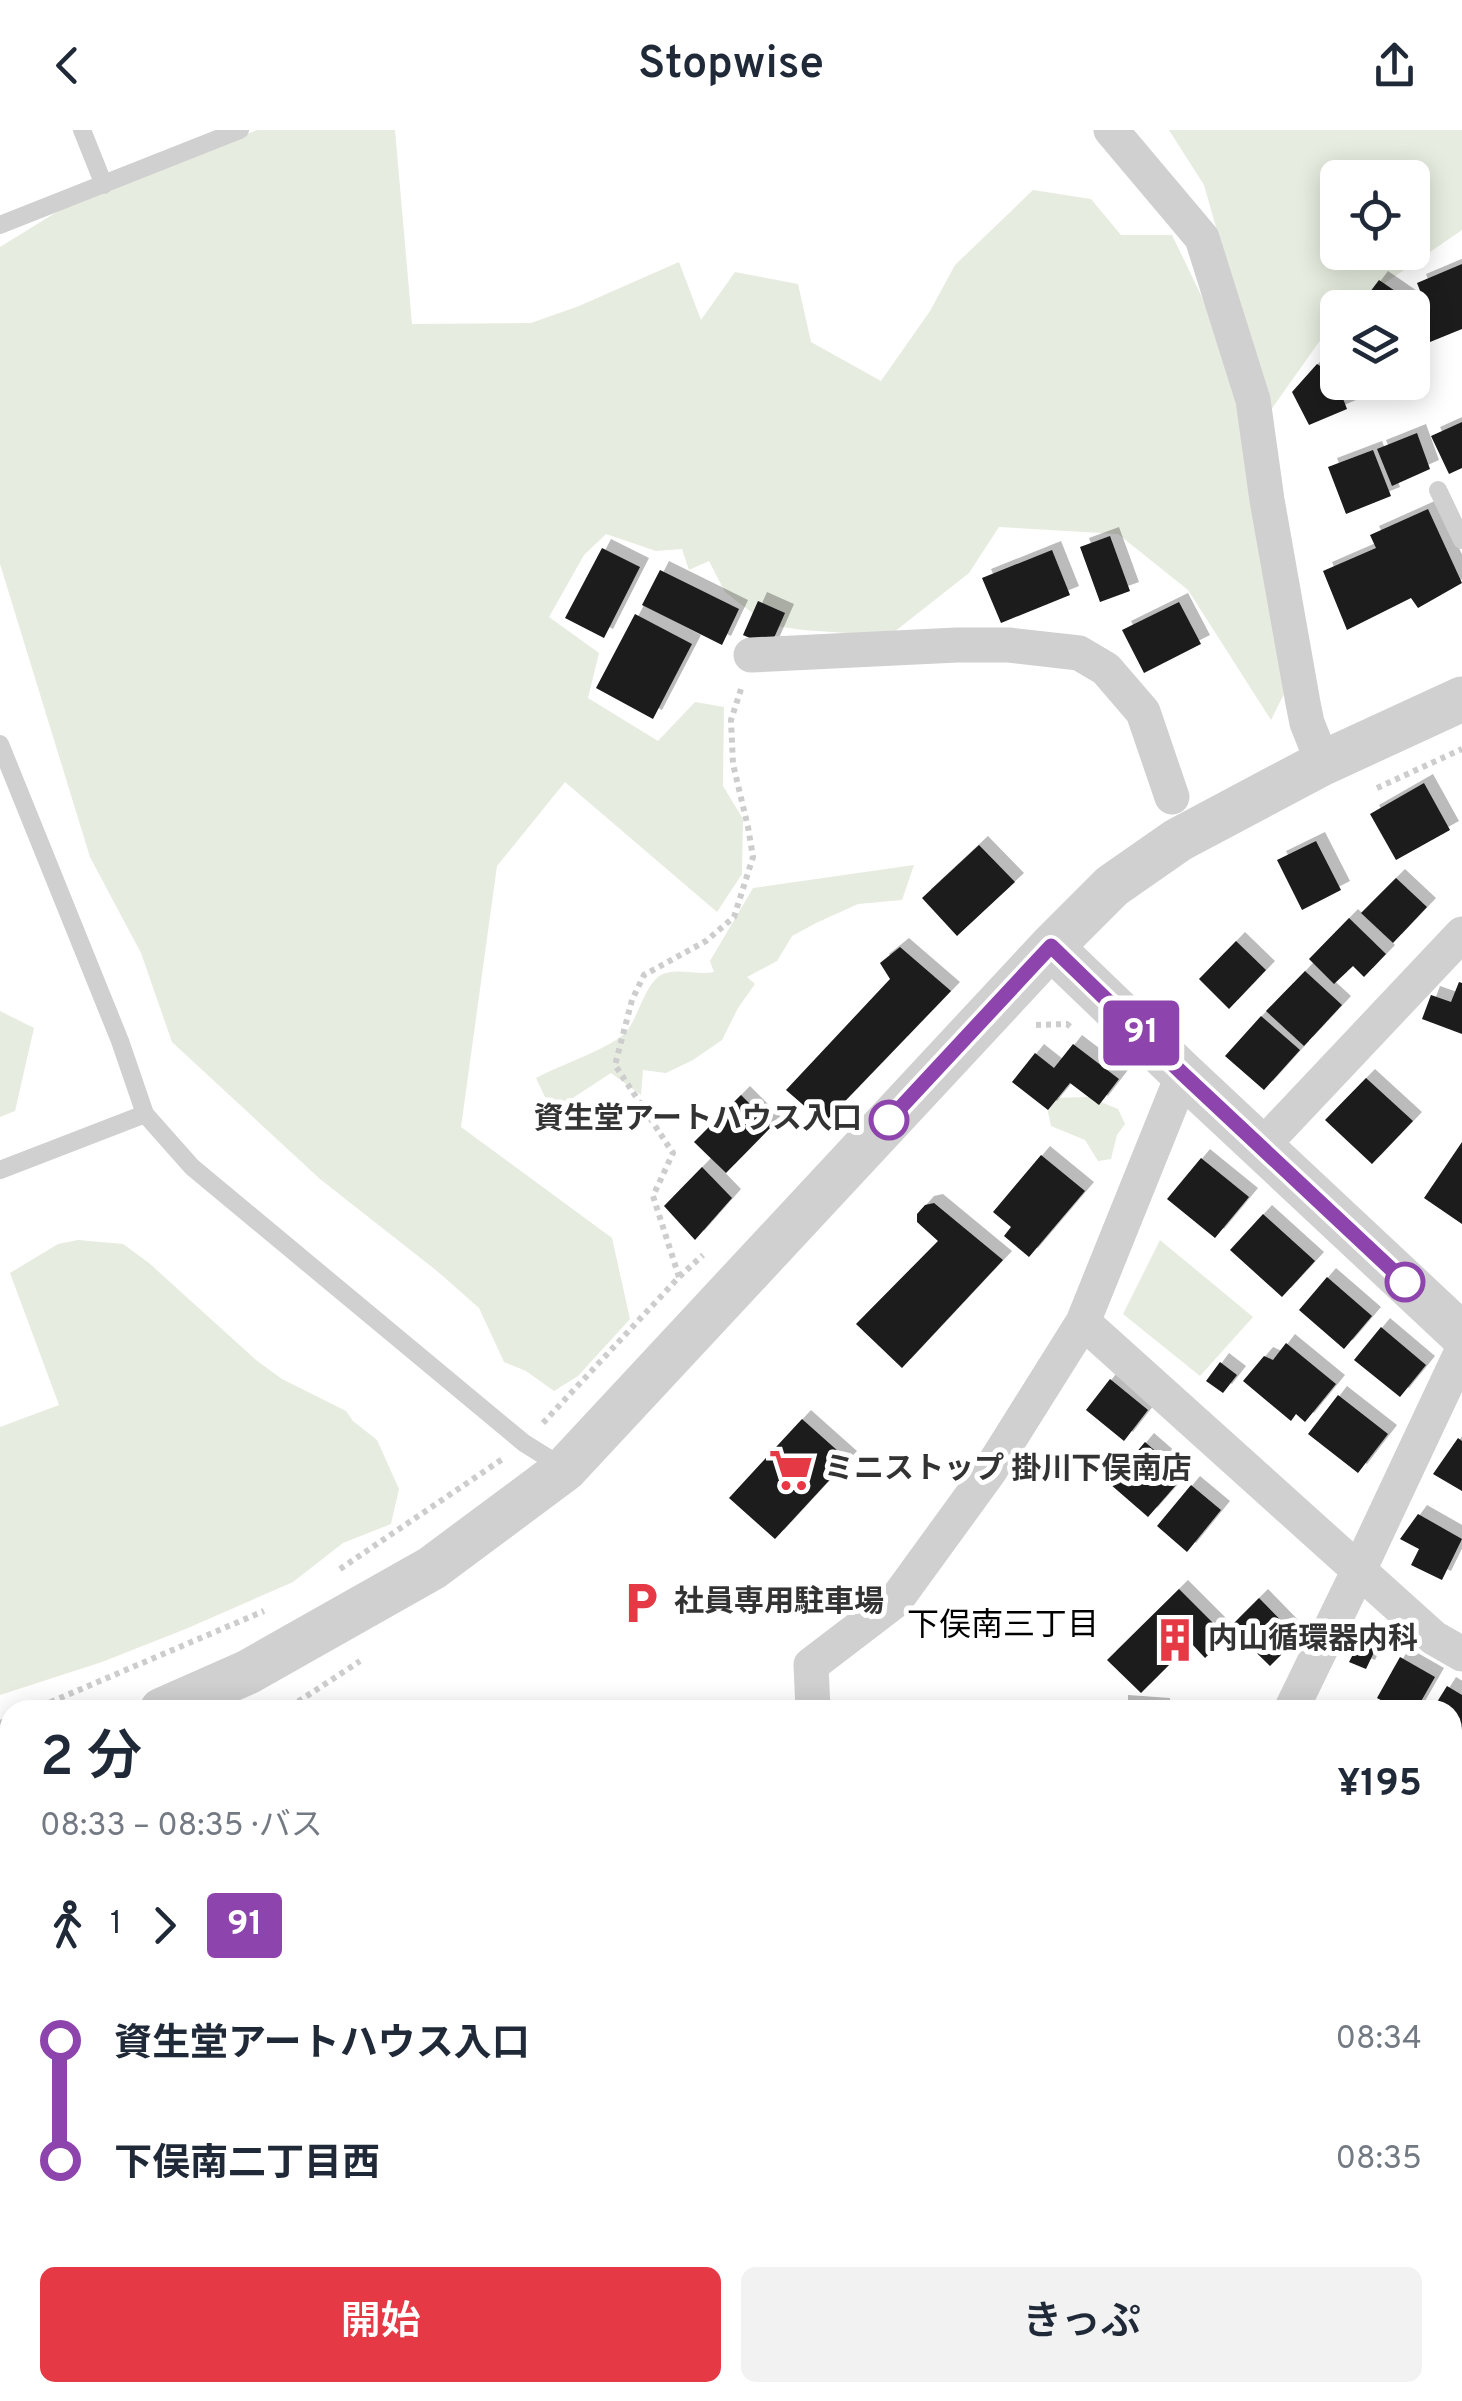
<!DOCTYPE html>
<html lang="ja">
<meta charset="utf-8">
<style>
:root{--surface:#fff;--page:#f2f2f3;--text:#1f2937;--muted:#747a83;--accent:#e63946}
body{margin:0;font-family:Overpass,"Noto Sans JP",sans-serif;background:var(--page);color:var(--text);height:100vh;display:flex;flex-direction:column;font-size:38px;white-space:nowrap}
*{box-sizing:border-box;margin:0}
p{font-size:32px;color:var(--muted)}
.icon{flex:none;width:55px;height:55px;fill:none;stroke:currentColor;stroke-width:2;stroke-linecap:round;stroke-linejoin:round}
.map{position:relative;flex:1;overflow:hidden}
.sheet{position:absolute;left:0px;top:1570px;width:1462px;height:702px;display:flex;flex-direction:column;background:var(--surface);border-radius:30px 30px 0 0;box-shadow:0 5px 25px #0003}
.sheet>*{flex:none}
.badge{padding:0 20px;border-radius:8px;font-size:35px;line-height:65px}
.controls{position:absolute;left:1320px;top:30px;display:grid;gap:20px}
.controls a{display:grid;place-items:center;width:110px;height:110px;border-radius:15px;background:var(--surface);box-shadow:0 5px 25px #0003;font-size:50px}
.map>.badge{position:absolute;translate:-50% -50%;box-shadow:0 0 0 5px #fff}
.legs{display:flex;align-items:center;gap:15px;height:110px;padding:0 40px;font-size:32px}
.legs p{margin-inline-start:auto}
.headline{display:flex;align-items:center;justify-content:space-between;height:170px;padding:0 40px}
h1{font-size:55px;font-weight:600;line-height:75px}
.action{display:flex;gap:20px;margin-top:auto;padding:20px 40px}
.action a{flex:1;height:115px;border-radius:15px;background:var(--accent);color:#fff;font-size:40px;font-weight:600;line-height:115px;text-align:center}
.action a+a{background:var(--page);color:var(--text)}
ul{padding:0 40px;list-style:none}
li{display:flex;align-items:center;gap:35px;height:120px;font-size:38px}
li i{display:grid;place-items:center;width:15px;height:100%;margin:0 12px;background:currentColor}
li i::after{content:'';width:25px;height:25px;margin:-12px;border:8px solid;border-radius:50%;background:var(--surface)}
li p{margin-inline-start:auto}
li:first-child i{background:linear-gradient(#0000 50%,currentColor 0)}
li:last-child i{background:linear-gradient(currentColor 50%,#0000 0)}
header{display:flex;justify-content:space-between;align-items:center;height:130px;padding:0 40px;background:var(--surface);font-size:45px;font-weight:600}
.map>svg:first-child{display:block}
.green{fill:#e6ecdf;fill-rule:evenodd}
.building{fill:#1a1a1a;filter:url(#shadow)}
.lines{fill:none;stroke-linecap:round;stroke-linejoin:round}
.minor-tunnel{stroke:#d6d6d6;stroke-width:35;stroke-dasharray:35 18;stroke-linecap:butt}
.path{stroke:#cdcdcd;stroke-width:6;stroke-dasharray:5 5;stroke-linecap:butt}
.service{stroke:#d0d0d0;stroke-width:18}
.minor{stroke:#d0d0d0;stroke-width:35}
.tertiary{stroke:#d0d0d0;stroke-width:45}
.motorway{stroke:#9a9a9a;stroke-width:55}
.line-1-casing{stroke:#fff;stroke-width:22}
.line-1{stroke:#8e44ad;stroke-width:15}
.stop-1-dot{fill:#fff;stroke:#8e44ad;stroke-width:5}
.labels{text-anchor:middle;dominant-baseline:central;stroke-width:10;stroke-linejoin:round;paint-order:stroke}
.stop-label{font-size:30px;font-weight:bold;fill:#333;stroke:#fff;text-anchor:end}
.poi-label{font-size:30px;font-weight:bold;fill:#333;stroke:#fff;text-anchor:start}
.neighbourhood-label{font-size:32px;fill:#000;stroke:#fff}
</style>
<header><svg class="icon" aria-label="back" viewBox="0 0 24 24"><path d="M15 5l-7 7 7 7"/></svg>Stopwise<svg class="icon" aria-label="share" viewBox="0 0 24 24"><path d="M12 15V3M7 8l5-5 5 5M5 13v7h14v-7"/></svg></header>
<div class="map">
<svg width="1462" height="2271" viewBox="0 0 1462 2271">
<defs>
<filter id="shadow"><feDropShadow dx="9" dy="-9" stdDeviation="0" flood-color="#0004"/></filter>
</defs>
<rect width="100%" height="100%" fill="#fff"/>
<path class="green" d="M257,0H395L412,194L531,193L579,176L679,132L701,190L735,142L798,154L811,212L881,251L930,181L955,135L1033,60L1091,69L1121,105H1172L1228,221L1284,564L1271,590L1188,460L1118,404L999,397L969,443L889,506L803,500L768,495L725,462L709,431L689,440L682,419L656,421L606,404L584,425L549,487L599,523L588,568L658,611L695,572L724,577L723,656L743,689L742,744L717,782L565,652L497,736L461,997L612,1108L630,1189L578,1246L554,1261L526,1241L504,1232L479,1178L437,1141L320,1049L172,912L141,823L90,727L0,434V117L68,75Z
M1169,0H1462V100L1385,153L1358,177L1338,178L1337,195L1319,212L1263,291L1246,203L1204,55ZM1338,48H1412V122H1338Z
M914,735L902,770L858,774L816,793L792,806L777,831L747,847L755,854L738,878L722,910L693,930L666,943L643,940L641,965L611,943L562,975L545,967L536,948C558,936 614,917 627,901C639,885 644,858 659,846C675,836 696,846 714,842L710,831L753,758Z
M0,881L34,898L15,981L0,987Z
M1089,967L1118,979L1125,994L1117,1005L1111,1029L1098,1031L1085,1010L1051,996L1045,968Z
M78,1110L123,1114L149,1133L256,1230L282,1249L346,1281L353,1291L377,1310L399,1359L391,1394L343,1413L293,1452L188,1498L102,1532L0,1565V1297L59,1275L10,1143L58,1114Z
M1160,1110L1253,1187L1200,1246L1123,1184Z
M7,1761L10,1776V1879L0,1868V1762Z
M1462,2251V2271H1368L1392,2263L1452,2262L1453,2253Z"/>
<path class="building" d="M1462,134V199L1430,212L1416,184L1426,176L1417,153Z
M1379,150L1414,174L1412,178H1358Z
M1317,234L1334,245L1347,279L1309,295L1292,262Z
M1462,292V338L1449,344L1431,306Z
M1417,303L1430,339L1392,356L1377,319Z
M1373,320L1391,366L1346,384L1328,337Z
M1428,379L1462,453L1418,478L1411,468L1347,500L1323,441L1376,418L1370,405Z
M1110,406L1130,461L1100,472L1080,417Z
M602,418L640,437L604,508L565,488Z
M1052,420L1070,465L1001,493L982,448Z
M660,440L739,479L722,515L642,475Z
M758,471L785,483L770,517L743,505Z
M1179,472L1201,514L1144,543L1122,500Z
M635,484L692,514L653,589L596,558Z
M1424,653L1450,700L1396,730L1370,684Z
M1316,711L1341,760L1302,780L1277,730Z
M979,715L1015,752L957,806L922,768Z
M1396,748L1427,777L1393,813L1361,783Z
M1349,788L1386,824L1364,847L1353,836L1334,854L1309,829Z
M1236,811L1266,840L1229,879L1199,849Z
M900,817L951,861L824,993L786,960L890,849L880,833Z
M1305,841L1342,875L1304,916L1266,881Z
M1459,852L1462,853V904L1422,889L1431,865L1451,872Z
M1261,886L1300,920L1264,960L1225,926Z
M1073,914L1119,949L1099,975L1070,953L1048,980L1012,952L1035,923L1054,938Z
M1366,948L1413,991L1372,1034L1325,990Z
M741,965L772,996L726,1043L694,1012Z
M1462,1012V1094L1424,1068Z
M1041,1025L1085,1061L1029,1127L1004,1106L1011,1097L993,1082Z
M1201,1028L1249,1067L1215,1108L1167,1069Z
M702,1037L732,1068L695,1110L664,1076Z
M934,1073L1003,1130L902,1238L856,1194L938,1111L917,1092V1084L925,1075Z
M1263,1084L1315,1131L1282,1167L1230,1120Z
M1327,1147L1372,1186L1344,1219L1299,1180Z
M1381,1197L1426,1235L1400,1267L1354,1230Z
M1286,1213L1336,1254L1305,1292L1296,1284L1291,1291L1243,1251L1264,1226L1273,1230Z
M1220,1232L1237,1245L1223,1263L1206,1251Z
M1110,1249L1148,1280L1124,1311L1086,1280Z
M1338,1265L1388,1304L1358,1343L1308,1304Z
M802,1289L848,1330L775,1409L729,1368Z
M1458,1308L1462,1311V1361L1433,1344Z
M1145,1312L1184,1346L1148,1387L1110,1354Z
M1191,1355L1221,1380L1187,1422L1157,1396Z
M1418,1384L1462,1409L1442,1450L1411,1435L1419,1419L1400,1409Z
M1179,1459L1227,1507L1205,1528L1191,1513L1141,1563L1107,1530Z
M1259,1468L1298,1508L1270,1536L1230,1497Z
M1360,1511L1376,1518L1366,1539L1349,1532Z
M1400,1527L1435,1547L1416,1580H1399L1377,1568Z
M1447,1556L1462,1565V1630L1458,1637L1452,1634V1580H1432Z
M1119,1574L1161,1577V1580H1119Z"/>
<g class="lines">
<path class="minor-tunnel" d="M88,2271L91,2262"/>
<path class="path" d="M1377,658L1462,619
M1036,895L1067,894L1072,898
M679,1147L653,1066L673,1023L615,935L632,870L644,845L706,811L734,787L753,727L748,697L733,634L731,590L741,559
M543,1293L679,1147L703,1125
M340,1439L504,1328
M32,1580L264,1481
M280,1580L296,1573L360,1531
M0,1593L10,1589"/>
<path class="service" d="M82,0L104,55
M0,95L240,0
M1438,360L1462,410
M0,614L120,911L145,984L192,1037L524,1313L564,1338
M0,1040L145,984"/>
<path class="minor" d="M1111,0L1202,108L1253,270L1267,370L1303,573L1307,593L1323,633
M751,525L957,515H1009L1079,523L1106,539L1143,582L1172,667
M1261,1017L1462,804
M1083,1192L1434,1508L1462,1524
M813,1580L811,1535L896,1470L989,1342L1083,1192L1183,944
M1291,1580L1359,1440L1462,1221
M1452,1950L1462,1949
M1452,2218L1462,2217
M889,2271L932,2265L1128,2263L1244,2265L1256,2262"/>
<path class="tertiary" d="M1051,817L1183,944L1462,1205
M162,1580L248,1542L432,1438L565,1339L1051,817L1112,756L1178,710L1323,633L1462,569
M0,1641L10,1638"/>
<path class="motorway" d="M1452,2049L1462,2047
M1452,2117L1462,2116
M1452,2158L1462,2157
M0,2159H10
M0,2225H10"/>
</g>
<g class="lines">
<g class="line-1-casing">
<path id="line-1" d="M889,990L1051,816L1183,944L1405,1152"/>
</g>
<use href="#line-1" class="line-1"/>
</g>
<defs>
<g id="supermarket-bare" transform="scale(3.45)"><path d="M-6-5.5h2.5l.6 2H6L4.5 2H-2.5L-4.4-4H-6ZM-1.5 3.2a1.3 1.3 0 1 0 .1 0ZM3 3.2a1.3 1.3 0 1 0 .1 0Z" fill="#e63946" stroke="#fff" stroke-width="2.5" paint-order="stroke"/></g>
<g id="parking-bare" transform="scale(3.45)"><path d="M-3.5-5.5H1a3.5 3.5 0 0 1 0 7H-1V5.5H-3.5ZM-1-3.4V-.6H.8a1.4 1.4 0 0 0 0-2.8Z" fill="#e63946" stroke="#fff" stroke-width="2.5" paint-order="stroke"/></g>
<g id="building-bare" transform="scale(3.45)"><path d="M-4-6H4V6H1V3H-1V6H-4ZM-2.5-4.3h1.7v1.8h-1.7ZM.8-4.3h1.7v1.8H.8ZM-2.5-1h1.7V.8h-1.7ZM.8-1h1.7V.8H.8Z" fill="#e63946" stroke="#fff" stroke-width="2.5" paint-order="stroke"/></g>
</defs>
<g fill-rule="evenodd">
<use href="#supermarket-bare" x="791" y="1340"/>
<use href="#parking-bare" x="641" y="1473"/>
<use href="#building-bare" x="1175" y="1510"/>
</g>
<g class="stop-1-dot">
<circle cx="889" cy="990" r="18"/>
<circle cx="1405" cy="1152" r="18"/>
</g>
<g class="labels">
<g class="stop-label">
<text x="862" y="990">資生堂アートハウス入口</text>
</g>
<g class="poi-label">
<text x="824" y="1340">ミニストップ 掛川下俣南店</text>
<text x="674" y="1473">社員専用駐車場</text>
<text x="1208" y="1510">内山循環器内科</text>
</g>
<g class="neighbourhood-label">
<text x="1003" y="1497">下俣南三丁目</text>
</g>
</g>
</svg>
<div class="controls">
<a><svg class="icon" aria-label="locate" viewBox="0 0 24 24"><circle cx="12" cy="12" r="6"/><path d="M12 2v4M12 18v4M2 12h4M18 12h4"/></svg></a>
<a><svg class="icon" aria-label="layers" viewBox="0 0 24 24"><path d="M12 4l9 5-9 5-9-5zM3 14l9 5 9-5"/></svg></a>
</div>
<b class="badge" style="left:1141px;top:903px;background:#8e44ad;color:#fff">91</b>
<section class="sheet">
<div class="headline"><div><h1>2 分</h1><p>08:33 – 08:35 · バス</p></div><b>¥195</b></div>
<div class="legs"><svg class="icon" aria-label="walk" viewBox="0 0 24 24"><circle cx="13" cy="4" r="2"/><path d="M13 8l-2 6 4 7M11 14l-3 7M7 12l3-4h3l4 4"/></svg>1<svg class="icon" aria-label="forward" viewBox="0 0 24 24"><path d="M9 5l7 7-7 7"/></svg><b class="badge" style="background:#8e44ad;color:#fff">91</b></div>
<ul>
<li><i style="color:#8e44ad"></i><b>資生堂アートハウス入口</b><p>08:34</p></li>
<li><i style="color:#8e44ad"></i><b>下俣南二丁目西</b><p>08:35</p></li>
</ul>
<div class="action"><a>開始</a><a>きっぷ</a></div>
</section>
</div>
